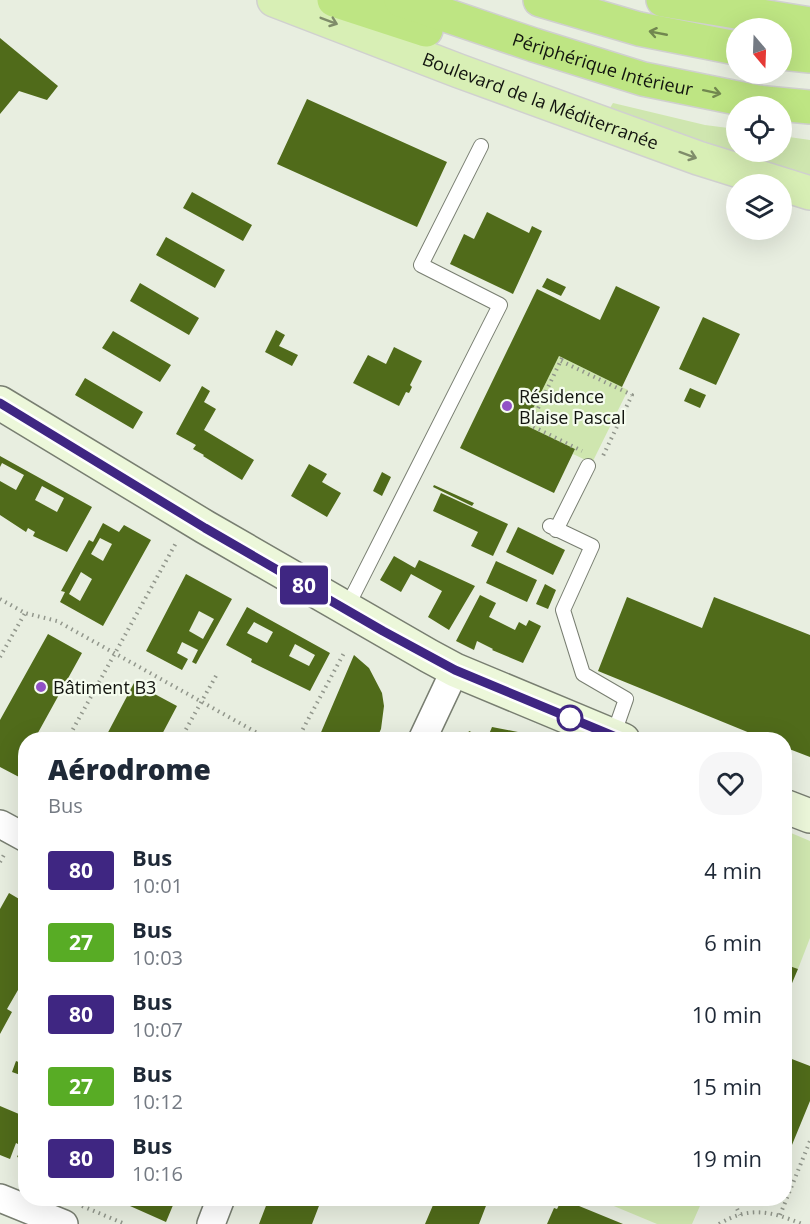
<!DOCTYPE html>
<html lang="fr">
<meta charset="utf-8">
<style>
:root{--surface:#fff;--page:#f6f6f7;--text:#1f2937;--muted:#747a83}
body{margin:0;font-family:"Open Sans",sans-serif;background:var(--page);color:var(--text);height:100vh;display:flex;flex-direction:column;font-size:22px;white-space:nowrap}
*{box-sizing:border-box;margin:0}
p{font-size:20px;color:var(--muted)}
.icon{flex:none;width:33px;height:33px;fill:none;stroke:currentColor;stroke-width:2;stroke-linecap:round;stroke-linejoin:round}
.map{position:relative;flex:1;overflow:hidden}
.panel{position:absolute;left:18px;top:732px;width:774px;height:474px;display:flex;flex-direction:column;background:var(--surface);border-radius:24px;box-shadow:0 6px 24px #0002}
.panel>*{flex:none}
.badge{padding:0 12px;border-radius:4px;font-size:21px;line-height:39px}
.needle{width:39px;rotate:161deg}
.fabs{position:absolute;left:726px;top:18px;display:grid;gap:12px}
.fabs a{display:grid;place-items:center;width:66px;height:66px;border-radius:50%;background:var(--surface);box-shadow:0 6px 24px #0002;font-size:30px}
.map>.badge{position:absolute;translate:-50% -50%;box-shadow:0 0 0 3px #fff}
.round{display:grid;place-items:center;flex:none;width:63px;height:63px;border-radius:24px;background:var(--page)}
.head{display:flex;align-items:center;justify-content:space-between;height:102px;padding:0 30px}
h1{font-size:28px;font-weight:800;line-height:45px}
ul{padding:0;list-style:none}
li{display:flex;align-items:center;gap:18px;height:72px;padding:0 30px}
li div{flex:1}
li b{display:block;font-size:22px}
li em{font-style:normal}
li .badge{min-width:66px;font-weight:700;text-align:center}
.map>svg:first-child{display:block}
.green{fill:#cfe6af}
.building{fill:#506b1a;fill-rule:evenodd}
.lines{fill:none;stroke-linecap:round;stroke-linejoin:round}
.lane-casing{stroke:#787e71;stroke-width:16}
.street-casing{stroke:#787e71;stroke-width:30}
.secondary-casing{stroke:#787e71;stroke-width:36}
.primary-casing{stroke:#d0d0cf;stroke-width:36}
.highway-casing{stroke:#d0d0cf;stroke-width:36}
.path{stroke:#92978c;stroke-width:4;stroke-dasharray:1.5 4.5;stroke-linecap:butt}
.lane{stroke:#fff;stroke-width:14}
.street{stroke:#fff;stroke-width:27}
.secondary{stroke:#ecf7da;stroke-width:33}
.primary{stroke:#d8efb5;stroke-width:33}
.highway{stroke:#bee583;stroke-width:33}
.oneway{stroke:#7f8c6a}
.oneway2{stroke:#71874f}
.line-casing{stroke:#fff;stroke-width:14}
.line{stroke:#3f2682;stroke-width:9}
.poi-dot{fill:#9151c6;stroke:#f5fcee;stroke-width:2}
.stop-dot{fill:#fff;stroke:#3f2682;stroke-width:3}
.labels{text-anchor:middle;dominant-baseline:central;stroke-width:4.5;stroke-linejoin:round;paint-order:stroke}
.street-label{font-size:18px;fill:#12140f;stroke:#f5fcee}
.poi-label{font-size:18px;fill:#12140f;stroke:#f5fcee;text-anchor:start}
</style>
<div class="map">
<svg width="810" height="1224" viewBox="0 0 810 1224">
<rect width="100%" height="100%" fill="#e8eee0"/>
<path class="green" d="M613,103L705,125L736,129V152H782V136L810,140V178L608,111Z
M559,356L628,390L592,463L573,454L575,449L525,425Z
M784,830L810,841V938L798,969L785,964Z
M597,1199H703L692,1224H657Z"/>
<path class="building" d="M0,38L58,86L47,100L19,91L0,114Z
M307,99L447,162L417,227L277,164Z
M192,192L252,225L243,241L183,208Z
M487,212L529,233L532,226L542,231L513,294L450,264L464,234L474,239Z
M166,237L225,270L215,288L156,255Z
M547,278L566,287L561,296L542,287Z
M140,283L199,318L189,335L130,301Z
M616,286L660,307L622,387L559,356L525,425L575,449L554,493L460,448L537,289L600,320Z
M703,317L740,334L716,385L679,369Z
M276,330L285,335L279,346L298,355L292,366L265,352Z
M113,331L171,365L160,382L102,348Z
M394,347L422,361L410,385L412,387L409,393L406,392L399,406L353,383L368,355L386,364Z
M85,378L143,412L133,429L75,395Z
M202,386L210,391L204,402L216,409L204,430L254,460L242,480L203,456L204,455L193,449L196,445L176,434Z
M690,388L706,395L700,408L684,401Z
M0,456L92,507L67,552L33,536L35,532L28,528L26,532L0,515V481L16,490L24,475L2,463L0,467ZM42,486L64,498L57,512L35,500Z
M309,464L327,474L322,482L341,493L327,517L291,496Z
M382,472L391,477L382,496L373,491Z
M434,485L474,503L472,506L433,487Z
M441,493L508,524L493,556L471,546L478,532L433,511Z
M103,523L119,532L124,525L151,540L103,626L60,602L65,592L61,591L89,540L93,542ZM100,538L112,544L103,561L91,554ZM81,572L92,579L80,601L69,594Z
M518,527L565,550L553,575L506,552Z
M394,556L415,568L419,560L475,586L449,630L428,617L442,591L411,574L401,592L380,580Z
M496,561L537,580L527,602L486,583Z
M186,574L232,599L196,664L192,662L198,650L182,642L177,653L188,659L182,670L146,651ZM199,611L214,619L203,639L189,631Z
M545,584L556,590L548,609L536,604Z
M480,595L496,603L489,617L515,630L519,622L526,626L529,620L541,626L523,663L492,650L493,649L477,641L474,650L456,641Z
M627,597L702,628L714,597L810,635V757L784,747V740H767L598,671Z
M247,607L330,653L310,691L251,662L252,659L226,645ZM254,622L273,632L267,643L247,633ZM295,644L315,655L309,666L289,656Z
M48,634L82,653L34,740H26V766L19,777L0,767V720Z
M354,655L369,668L382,693L384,706L381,729L376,740H325L319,737Z
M134,683L177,706L159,740H104Z
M492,727L518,732L515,740H465L469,731L487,739Z
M9,893L26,903V994L18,990L7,1009L12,1012L0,1034V909Z
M784,964L798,969L787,995L784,994Z
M784,1056L810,1066V1101L785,1162Z
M16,1061L26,1065V1077L12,1072Z
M0,1106L26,1117V1160L17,1157L22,1146L16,1143L10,1159L0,1155Z
M112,1198H176L166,1222Z
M269,1198H322L312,1224H259Z
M436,1198H489L479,1224H425Z
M562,1199L623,1224H547L554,1208L557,1209Z"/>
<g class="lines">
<g class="lane-casing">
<path id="lane" d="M550,526L592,546L563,610L583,674L626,699L613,736
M556,530L588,466
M346,609L500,305L421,265L481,146"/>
</g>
<g class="street-casing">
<path id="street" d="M422,740L455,670
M0,824L26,838
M0,1198L64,1224
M211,1224L221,1198"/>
</g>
<g class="secondary-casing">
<path id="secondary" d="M0,403L205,527L429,656L455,670L623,740
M784,806L810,816"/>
</g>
<g class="primary-casing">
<g id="primary">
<path id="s1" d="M274,0L459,71L698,158L810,193"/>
</g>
</g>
<g class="highway-casing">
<g id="highway">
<path d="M334,0L426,30"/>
<path id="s2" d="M401,0L534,45L643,79L757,102L810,107"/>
<path d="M540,0L639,29L736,48"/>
<path d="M663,0L810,24"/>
<path d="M782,53L810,56"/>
</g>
</g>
<path class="path" d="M562,358L530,425L582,451
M561,361L632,395L602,458
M0,599L25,613L57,621L270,740
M0,657L25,613
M67,740L177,541
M180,740L217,674
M297,740L344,653
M0,862L5,853
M732,1198L740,1215
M82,1206L125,1224
M780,1215L810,1141
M719,1224C749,1206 771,1211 802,1224"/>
<use href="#lane" class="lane"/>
<use href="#street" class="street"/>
<use href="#secondary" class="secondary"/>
<use href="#primary" class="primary"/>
<use href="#highway" class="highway"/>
</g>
<defs><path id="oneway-shaft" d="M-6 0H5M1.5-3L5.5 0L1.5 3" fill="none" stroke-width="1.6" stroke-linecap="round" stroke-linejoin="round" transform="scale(1.5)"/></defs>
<g class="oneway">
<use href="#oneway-shaft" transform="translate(329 21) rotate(21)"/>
<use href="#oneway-shaft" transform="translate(688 155) rotate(20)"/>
</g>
<g class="oneway2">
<use href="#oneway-shaft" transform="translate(658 33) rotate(-169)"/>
<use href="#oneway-shaft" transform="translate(712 92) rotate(12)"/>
</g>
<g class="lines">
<g class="line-casing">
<path id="line" d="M0,403L205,528L383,631L455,670L623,740"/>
</g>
<use href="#line" class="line"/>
</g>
<g class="poi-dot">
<circle cx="507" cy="406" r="6"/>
<circle cx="41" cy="687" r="6"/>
</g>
<circle class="stop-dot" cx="570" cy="718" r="12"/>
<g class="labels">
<g class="street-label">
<text stroke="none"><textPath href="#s2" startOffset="212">Périphérique Intérieur</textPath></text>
<text stroke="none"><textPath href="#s1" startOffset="285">Boulevard de la Méditerranée</textPath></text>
</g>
<g class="poi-label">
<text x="519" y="396">Résidence<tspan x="519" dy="21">Blaise Pascal</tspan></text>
<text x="53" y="687">Bâtiment B3</text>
</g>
</g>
</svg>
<div class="fabs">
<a><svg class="needle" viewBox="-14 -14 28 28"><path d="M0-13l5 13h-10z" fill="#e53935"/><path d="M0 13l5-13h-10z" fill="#747a83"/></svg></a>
<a><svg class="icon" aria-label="locate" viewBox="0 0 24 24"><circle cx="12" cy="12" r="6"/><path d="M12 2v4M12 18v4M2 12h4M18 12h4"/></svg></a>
<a><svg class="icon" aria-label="layers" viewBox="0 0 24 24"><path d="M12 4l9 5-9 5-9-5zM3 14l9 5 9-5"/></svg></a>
</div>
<b class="badge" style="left:304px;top:585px;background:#3f2682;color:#fff">80</b>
<section class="panel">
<div class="head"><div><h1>Aérodrome</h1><p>Bus</p></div><a class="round"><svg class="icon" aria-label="heart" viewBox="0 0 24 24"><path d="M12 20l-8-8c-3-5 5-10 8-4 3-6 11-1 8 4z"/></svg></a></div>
<ul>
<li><span class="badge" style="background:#3f2682;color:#fff">80</span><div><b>Bus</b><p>10:01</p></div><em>4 min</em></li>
<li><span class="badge" style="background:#58ac25;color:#fff">27</span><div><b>Bus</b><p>10:03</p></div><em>6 min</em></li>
<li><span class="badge" style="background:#3f2682;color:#fff">80</span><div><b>Bus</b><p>10:07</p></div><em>10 min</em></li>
<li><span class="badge" style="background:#58ac25;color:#fff">27</span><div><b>Bus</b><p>10:12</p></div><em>15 min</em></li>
<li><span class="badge" style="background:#3f2682;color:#fff">80</span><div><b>Bus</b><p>10:16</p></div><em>19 min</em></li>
</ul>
</section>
</div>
